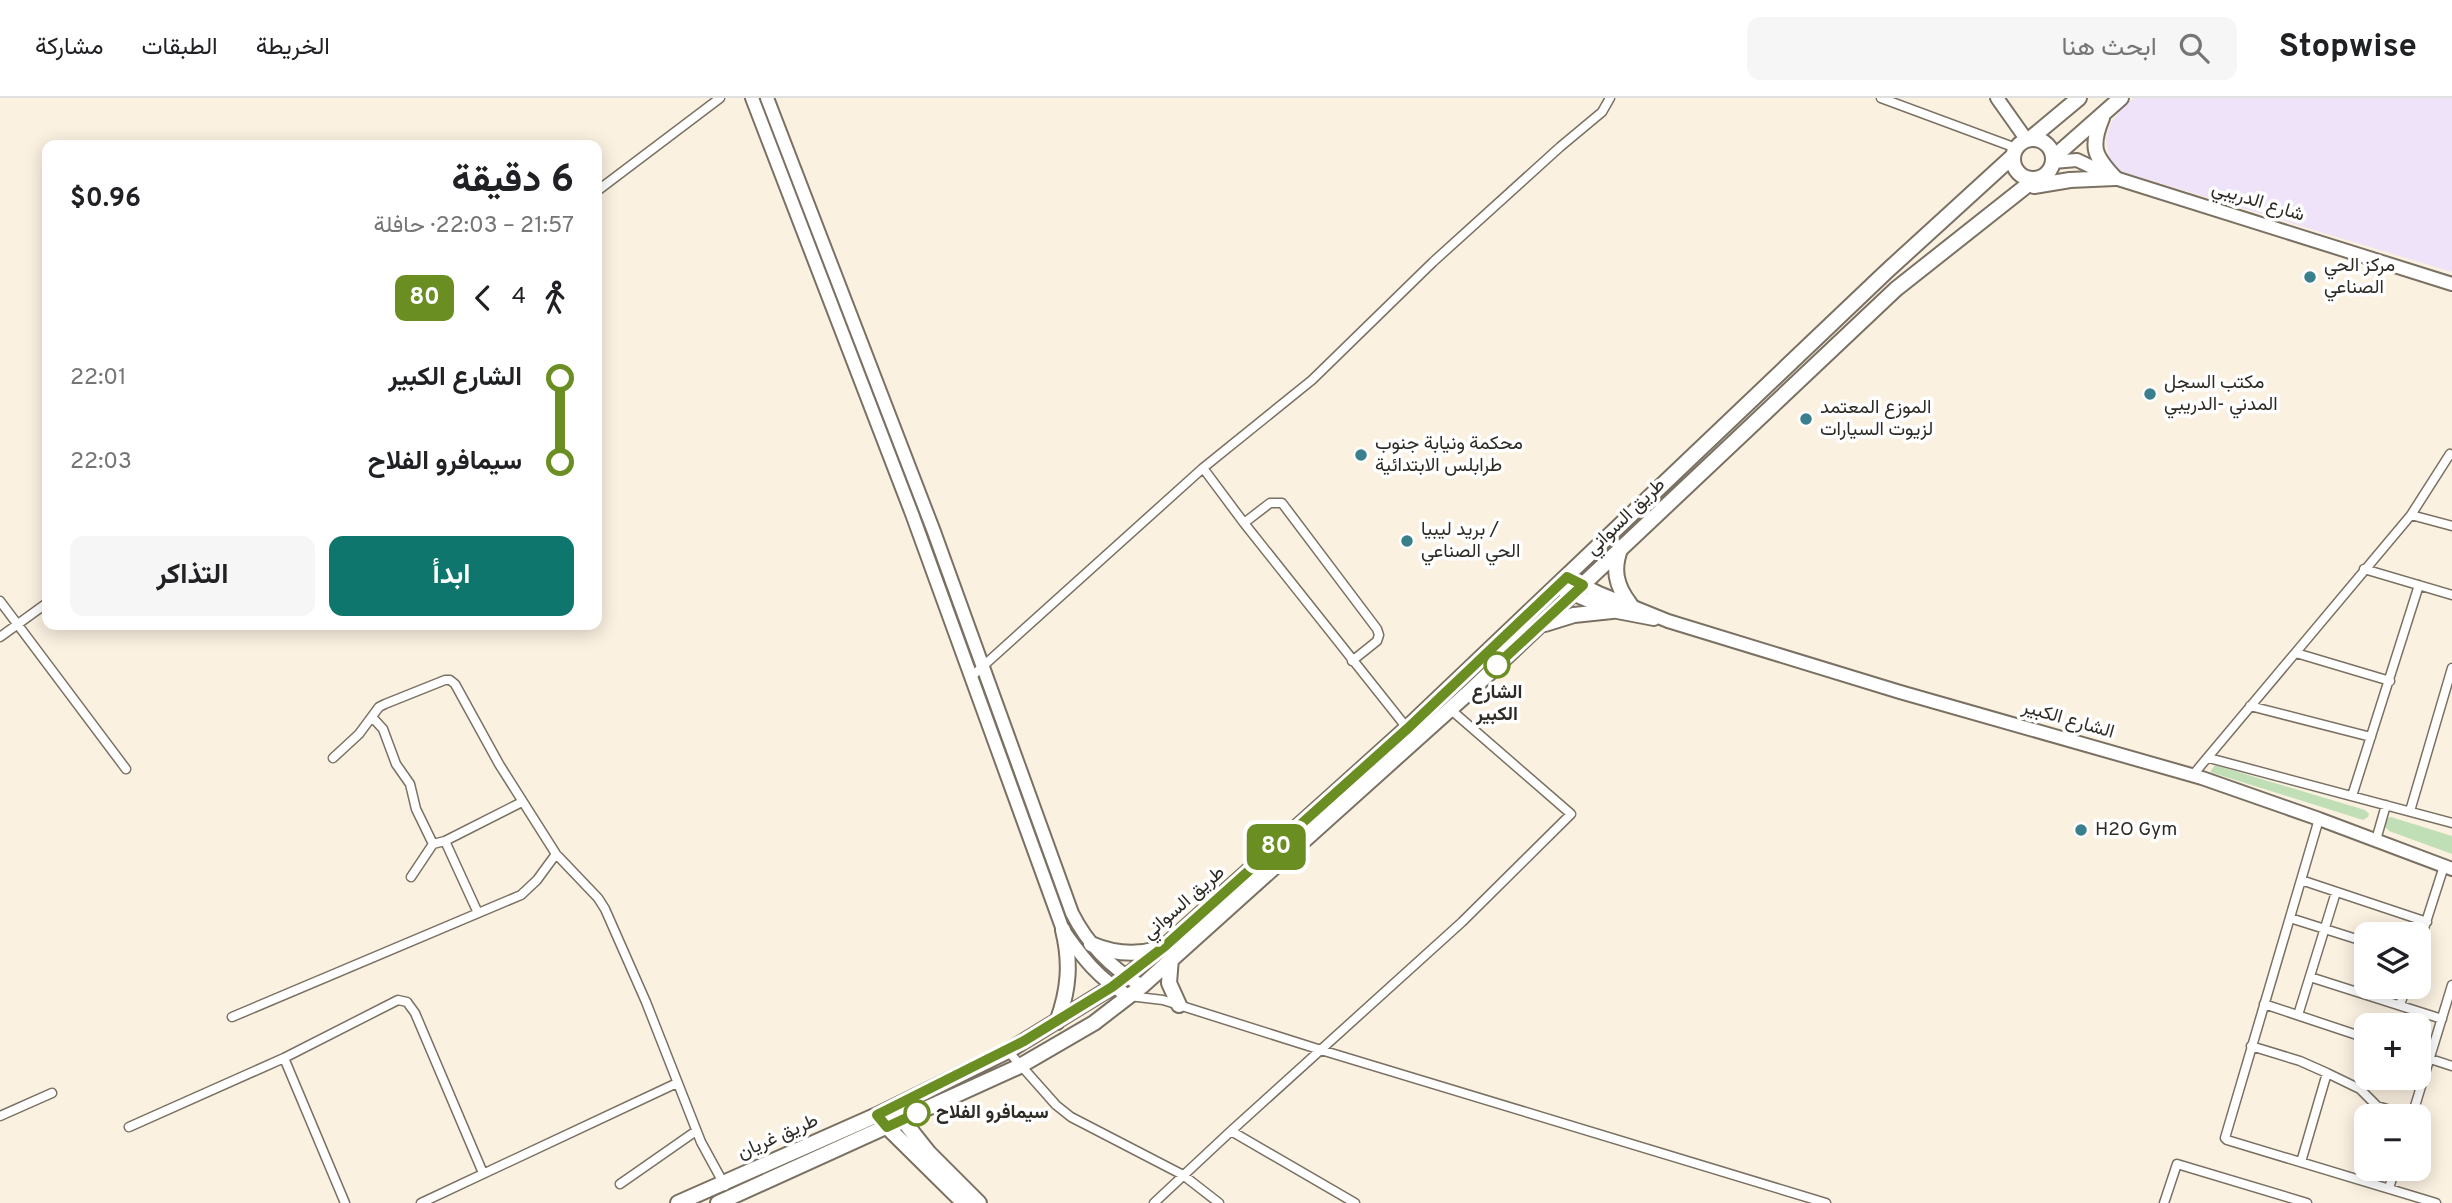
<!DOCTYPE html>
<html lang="ar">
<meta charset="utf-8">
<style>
:root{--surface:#fff;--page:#f6f6f6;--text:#202124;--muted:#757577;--line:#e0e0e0;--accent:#0f766e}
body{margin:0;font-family:Overpass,Vazirmatn,sans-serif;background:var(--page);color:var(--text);direction:rtl;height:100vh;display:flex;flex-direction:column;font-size:26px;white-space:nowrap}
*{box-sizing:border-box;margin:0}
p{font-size:23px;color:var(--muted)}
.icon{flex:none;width:38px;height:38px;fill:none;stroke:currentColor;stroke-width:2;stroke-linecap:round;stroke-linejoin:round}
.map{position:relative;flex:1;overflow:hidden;direction:ltr}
.side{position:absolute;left:42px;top:42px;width:560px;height:490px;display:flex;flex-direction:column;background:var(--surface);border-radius:14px;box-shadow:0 4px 18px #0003;direction:rtl}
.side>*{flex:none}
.badge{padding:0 14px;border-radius:10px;font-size:24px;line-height:46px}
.buttons{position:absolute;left:2354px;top:824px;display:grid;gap:14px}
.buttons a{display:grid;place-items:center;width:77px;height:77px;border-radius:14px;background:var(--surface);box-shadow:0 4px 18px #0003;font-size:35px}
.map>.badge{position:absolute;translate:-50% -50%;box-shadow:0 0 0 4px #fff}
.legs{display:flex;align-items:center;gap:10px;height:77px;padding:0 28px;font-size:23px}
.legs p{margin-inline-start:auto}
.head{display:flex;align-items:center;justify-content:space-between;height:119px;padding:0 28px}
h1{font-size:38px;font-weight:700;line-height:52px}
.cta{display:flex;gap:14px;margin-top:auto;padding:14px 28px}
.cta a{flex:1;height:80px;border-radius:14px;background:var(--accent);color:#fff;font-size:28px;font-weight:700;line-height:80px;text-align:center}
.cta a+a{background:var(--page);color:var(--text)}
ul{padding:0 28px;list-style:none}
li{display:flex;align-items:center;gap:24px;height:84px;font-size:26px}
li i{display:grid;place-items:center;width:10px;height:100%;margin:0 9px;background:currentColor}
li i::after{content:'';width:18px;height:18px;margin:-9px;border:5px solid;border-radius:50%;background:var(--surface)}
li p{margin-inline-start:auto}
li:first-child i{background:linear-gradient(#0000 50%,currentColor 0)}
li:last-child i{background:linear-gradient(currentColor 50%,#0000 0)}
header{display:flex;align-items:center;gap:42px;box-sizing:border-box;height:98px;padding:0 35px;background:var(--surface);border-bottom:2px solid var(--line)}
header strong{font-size:33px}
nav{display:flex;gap:38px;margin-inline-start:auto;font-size:24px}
.search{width:490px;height:63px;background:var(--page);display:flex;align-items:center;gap:18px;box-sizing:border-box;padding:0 24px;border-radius:14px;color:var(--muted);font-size:26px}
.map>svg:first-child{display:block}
.industrial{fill:#eee3f8}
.green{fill:#c0dfb6}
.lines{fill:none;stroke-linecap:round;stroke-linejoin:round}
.street-casing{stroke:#7a7163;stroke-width:11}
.secondary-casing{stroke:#7a7163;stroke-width:16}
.primary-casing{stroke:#7a7163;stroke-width:16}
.highway-casing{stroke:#7a7163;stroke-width:18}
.street{stroke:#fff;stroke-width:8}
.secondary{stroke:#fff;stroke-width:12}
.primary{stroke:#fff;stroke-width:12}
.highway{stroke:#fff;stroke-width:14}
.line-1-casing{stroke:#fff;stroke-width:16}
.line-1{stroke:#6b8e23;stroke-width:10}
.poi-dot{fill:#3a808c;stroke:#fff;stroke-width:2.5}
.stop-1-dot{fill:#fff;stroke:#6b8e23;stroke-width:3.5}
.labels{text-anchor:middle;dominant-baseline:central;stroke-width:7;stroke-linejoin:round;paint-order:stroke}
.street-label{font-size:19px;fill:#2e2b25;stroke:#fff}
.poi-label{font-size:19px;fill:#2e2b25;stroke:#fff;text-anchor:start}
.stop-label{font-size:19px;font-weight:bold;fill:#2e2b25;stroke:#fff}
</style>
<header>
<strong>Stopwise</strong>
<div class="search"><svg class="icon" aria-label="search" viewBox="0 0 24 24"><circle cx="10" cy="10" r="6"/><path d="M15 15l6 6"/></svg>ابحث هنا</div>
<nav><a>الخريطة</a><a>الطبقات</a><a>مشاركة</a></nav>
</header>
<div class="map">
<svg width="2452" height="1105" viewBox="0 0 2452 1105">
<rect width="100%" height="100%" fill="#fbf1e1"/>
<path class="industrial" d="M2134,0H2452V174L2120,73L2109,59L2106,41L2111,25L2120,12Z"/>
<path class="green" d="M2215,667L2365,712L2369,716L2368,719L2363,722L2210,674Z
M2391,719L2452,738V756L2389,733L2384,728L2385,721Z"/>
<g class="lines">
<g class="street-casing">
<path id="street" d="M1881,0L2016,50
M597,93L720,0
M1203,370L1244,425L1407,630
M2411,417L2452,428
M1244,425L1270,405H1282L1377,531L1379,537L1377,543L1352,563
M2364,471L2452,497
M0,503L126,671
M0,539L47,505
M2296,555L2390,583
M971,579L1203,370L1312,282L1433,164L1560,49L1602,14L1610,0
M2250,608L2371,639
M372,619L383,631L396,666L410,686L416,711L433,746
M333,660L359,636L379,609L385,606L445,582H450L455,586L499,666L556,756L598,800L605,811L646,904L701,1044L725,1088
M2209,660L2452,725
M2192,678L2411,417L2450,356L2452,357
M2352,698L2419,487
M2410,713L2452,570
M2319,721L2225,1040L2227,1042L2436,1105
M2376,742L2386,707
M445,743L478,815
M411,779L433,746L445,743L522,704
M2301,782L2427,824
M2290,820L2366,844
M2418,849L2444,768
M2310,879L2442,921
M1129,898L1163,902L1321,952L1826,1105
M2264,906L2366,940
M2400,907L2406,889
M2298,917L2336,794
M232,919L521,797L537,782L556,756
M2251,948L2300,963L2327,975L2360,991L2377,1008L2410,1018
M1008,953L1056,1007L1071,1019L1183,1077L1219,1105
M2418,957L2452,968
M284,960L345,1105
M0,1018L52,995
M2412,1018L2452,887
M129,1029L284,960L398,902L407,904L415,915L483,1075
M1231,1033L1355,1105
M2301,1064L2327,975
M620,1086L696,1033
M2389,1090L2395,1071
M421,1105L677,985
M1154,1105L1231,1033L1462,824L1571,716L1450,611
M2164,1105L2177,1066L2307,1105"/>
</g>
<g class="secondary-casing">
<path id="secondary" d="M1997,0L2026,41
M2053,64L2077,62L2115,80L2452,186
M1567,479L1599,495L1668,523L1900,594L2202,680L2319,721L2452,771
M1556,489L1612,513L1654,521"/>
</g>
<g class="primary-casing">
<path id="primary" d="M752,0L912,416L1063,832C1082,859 1099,882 1129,898
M767,0L933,431L1072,815C1088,847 1111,870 1142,888"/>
</g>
<g class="highway-casing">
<path id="highway" d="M2102,20C2090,49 2094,58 2115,80
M2031,40L2079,0
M2013 61a20 20 0 1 1 40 0a20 20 0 1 1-40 0Z
M2053,60L2121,0
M2034,88L2070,82L2115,80
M1621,449C1612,471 1616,488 1630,506
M1545,526L1574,517L1612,513
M1091,846C1112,855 1134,858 1157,851
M1171,860L1169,885L1179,907
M1057,924C1069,892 1071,864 1063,832
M898,1016L929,1055L979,1105
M882,1024L964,1105
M678,1105L877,1017L1008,953L1112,889L1165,848L1407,630L1887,173L2013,58
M718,1105L1020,968L1094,925L1142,888L1467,596L1896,191L2035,81"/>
</g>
<use href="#street" class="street"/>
<use href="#secondary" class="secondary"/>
<use href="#primary" class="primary"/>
<use href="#highway" class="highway"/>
</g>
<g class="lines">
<g class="line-1-casing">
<path id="line-1" d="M917,1015L887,1029L877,1017L1024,943L1112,889L1165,848L1407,631L1567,479L1583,487L1497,567"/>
</g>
<use href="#line-1" class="line-1"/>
</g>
<g class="poi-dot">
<circle cx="2310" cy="179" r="7"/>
<circle cx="2150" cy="296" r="7"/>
<circle cx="1806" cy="321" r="7"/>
<circle cx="1361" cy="357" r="7"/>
<circle cx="1407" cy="443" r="7"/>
<circle cx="2081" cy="732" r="7"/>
</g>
<g class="stop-1-dot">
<circle cx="1497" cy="567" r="12"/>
<circle cx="917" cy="1015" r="12"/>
</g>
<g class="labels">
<g class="street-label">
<text transform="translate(2258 104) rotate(17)">شارع الدريبي</text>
<text transform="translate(1626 419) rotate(-44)">طريق السواني</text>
<text transform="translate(2068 622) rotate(16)">الشارع الكبير</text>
<text transform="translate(1184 805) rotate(-41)">طريق السواني</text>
<text transform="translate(778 1039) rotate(-24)">طريق غريان</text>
</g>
<g class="poi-label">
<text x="2324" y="168">مركز الحي<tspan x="2324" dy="22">الصناعي</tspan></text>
<text x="2164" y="285">مكتب السجل<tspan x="2164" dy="22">المدني -الدريبي</tspan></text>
<text x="1820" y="310">الموزع المعتمد<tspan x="1820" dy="22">لزيوت السيارات</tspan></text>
<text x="1375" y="346">محكمة ونيابة جنوب<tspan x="1375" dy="22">طرابلس الابتدائية</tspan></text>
<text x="1421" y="432">بريد ليبيا /<tspan x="1421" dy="22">الحي الصناعي</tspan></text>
<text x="2095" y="732">H2O Gym</text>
</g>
<g class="stop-label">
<text x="1497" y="595">الشارع<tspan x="1497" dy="22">الكبير</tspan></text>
<text x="936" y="1015" text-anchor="start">سيمافرو الفلاح</text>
</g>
</g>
</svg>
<div class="buttons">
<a><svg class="icon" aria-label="layers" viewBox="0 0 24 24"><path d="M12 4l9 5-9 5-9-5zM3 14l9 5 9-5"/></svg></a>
<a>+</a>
<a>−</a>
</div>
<b class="badge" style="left:1276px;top:749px;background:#6b8e23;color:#fff">80</b>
<section class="side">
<div class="head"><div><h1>6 دقيقة</h1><p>21:57 – 22:03 · حافلة</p></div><b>$0.96</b></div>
<div class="legs"><svg class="icon" aria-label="walk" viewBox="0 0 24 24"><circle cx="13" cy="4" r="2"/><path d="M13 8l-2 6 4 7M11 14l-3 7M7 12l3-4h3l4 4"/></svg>4<svg class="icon" aria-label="back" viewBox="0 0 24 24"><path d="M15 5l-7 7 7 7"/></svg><b class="badge" style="background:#6b8e23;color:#fff">80</b></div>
<ul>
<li><i style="color:#6b8e23"></i><b>الشارع الكبير</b><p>22:01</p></li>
<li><i style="color:#6b8e23"></i><b>سيمافرو الفلاح</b><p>22:03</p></li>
</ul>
<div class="cta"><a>ابدأ</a><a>التذاكر</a></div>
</section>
</div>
